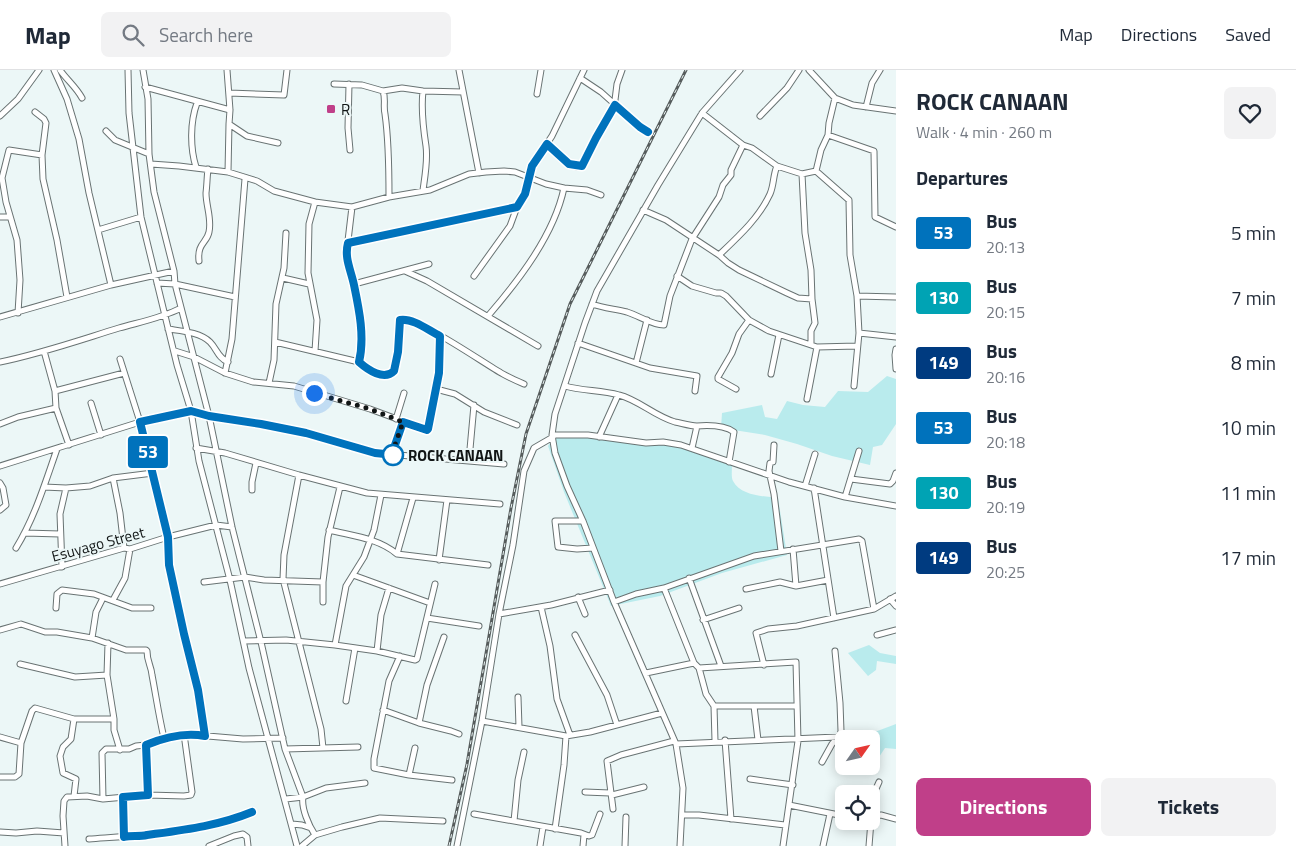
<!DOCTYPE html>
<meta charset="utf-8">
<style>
:root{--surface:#fff;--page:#f2f2f3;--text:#1f2937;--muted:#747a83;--line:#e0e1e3;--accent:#c03f89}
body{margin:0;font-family:"Titillium Web",sans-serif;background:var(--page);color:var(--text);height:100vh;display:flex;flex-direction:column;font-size:19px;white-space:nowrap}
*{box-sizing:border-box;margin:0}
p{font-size:16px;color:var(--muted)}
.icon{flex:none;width:28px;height:28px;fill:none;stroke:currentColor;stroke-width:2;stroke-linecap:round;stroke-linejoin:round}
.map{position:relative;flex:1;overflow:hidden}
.side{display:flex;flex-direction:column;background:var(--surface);width:400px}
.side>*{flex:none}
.badge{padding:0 10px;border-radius:4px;font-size:18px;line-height:32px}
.needle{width:32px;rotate:56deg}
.buttons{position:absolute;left:835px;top:660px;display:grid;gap:10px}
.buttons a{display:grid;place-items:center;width:45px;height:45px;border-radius:8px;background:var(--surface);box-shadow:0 2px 12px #0003;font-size:25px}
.you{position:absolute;width:25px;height:25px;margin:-12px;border:4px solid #fff;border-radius:50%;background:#1a73e8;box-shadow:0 0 0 8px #1a73e833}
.map>.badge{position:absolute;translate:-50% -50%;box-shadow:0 0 0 2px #fff}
h2{padding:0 20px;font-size:19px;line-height:45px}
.round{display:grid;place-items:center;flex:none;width:52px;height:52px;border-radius:8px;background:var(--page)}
.head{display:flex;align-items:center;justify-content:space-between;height:85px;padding:0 20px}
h1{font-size:24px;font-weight:700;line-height:38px}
.action{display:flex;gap:10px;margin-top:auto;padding:10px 20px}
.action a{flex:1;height:58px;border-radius:8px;background:var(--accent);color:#fff;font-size:20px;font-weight:700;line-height:58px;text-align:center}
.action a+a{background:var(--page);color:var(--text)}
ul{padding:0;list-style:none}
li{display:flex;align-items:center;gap:15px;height:65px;padding:0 20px}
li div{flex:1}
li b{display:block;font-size:19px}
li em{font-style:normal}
li .badge{min-width:55px;font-weight:700;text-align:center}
header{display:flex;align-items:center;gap:30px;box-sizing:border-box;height:70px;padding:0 25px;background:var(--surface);border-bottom:1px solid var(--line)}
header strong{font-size:24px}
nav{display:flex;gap:28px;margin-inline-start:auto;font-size:18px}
.search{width:350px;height:45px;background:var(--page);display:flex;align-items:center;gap:12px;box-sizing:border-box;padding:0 18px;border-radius:8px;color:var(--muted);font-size:19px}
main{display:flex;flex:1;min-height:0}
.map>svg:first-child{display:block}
.green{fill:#b9ebed}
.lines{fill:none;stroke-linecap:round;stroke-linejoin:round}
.minor-casing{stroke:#697373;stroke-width:7}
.minor{stroke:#fff;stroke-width:5}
.rail-casing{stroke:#565c5c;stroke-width:3}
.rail{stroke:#ecf7f7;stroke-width:1;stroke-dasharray:4;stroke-linecap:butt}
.line-casing{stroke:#fff;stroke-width:11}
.line{stroke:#0072bc;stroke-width:8}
.walk{stroke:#111515;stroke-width:5;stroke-dasharray:0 9}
.poi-dot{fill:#c03f89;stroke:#ecf7f7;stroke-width:2}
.stop-dot{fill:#fff;stroke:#0072bc;stroke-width:2.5}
.labels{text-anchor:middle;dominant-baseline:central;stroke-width:4;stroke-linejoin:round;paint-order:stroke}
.poi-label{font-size:15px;fill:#111515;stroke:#ecf7f7;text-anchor:start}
.stop-label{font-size:15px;font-weight:bold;fill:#111515;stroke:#ecf7f7;text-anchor:start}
.street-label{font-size:15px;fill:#111515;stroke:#ecf7f7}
</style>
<header>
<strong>Map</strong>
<div class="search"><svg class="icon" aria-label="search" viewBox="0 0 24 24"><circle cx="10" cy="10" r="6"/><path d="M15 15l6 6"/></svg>Search here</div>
<nav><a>Map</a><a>Directions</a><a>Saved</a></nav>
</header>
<main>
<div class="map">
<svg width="896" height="776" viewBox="0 0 896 776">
<rect width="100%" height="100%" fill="#ecf7f7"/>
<path class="green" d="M887,306L896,309V354L882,375L873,377L870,395L832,386L797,374L765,365L721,358L722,343L762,335L765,347L777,349L787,331L803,335L825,337L838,321L868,322Z
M557,363L689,378L732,395C732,400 731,407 733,411C741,426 763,426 778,428L787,485L722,503L660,526L611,536L564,422L548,376Z
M869,575L880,583L896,586V594L877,591L876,600L868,606L848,583Z
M896,654V679L885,678L875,693H871V669H867L872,663Z"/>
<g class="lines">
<g class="minor-casing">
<path id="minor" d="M54,0L67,29L79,69L89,123L111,215
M60,0C67,10 76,17 82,28
M128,0L129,43L141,147L177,295L191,341L199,391L230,510L249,598L297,776
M143,0L148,29L149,84L154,122L174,201L175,214L209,346L232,457L261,572L285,679L303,727C301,738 309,756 315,765L302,776
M227,0L230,40L229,54L247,66L278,73
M459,0L479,103
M809,0L835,28L853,35L896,41
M580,8L601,22L640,57L648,62
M334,14L362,15L383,21L402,18L423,21L463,22
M349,14L348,58L350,80
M145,17L230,40
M383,21C386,29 383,36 385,44C389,72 389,99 389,127
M229,23L284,25L287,0
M537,24L541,0
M866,37L872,13L880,0
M35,42L44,49L46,53L42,85L43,109L57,170L67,227
M702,43L743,75L752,78L777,96L802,104L816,101L849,130L850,185L857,226L859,263L854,316
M0,46L18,29L39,0
M760,46L787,18L799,0
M229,54L228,102L257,111L274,121L315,132L352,137L389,127L430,120L469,104L486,102L504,101L515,102L546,114L564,118
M106,61L115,70L149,84
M828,65L874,81L875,147L896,157
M547,74C555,83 571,103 584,95L595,68L614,38L617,14L622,0
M151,94L179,96L228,102
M196,97C190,78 190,52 197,33
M816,101L821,80L828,65L829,53L835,28
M802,104L805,163L811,200L812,229L815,253L811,261V274
M423,120C425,106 428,90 426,76C423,57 421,39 423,21
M315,132L309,154L308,203L317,250L315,281
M352,137L347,179L348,194L354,214L361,260V281L359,292
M643,140L666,150L719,185L728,193L739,200L787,223L798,228L812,229
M0,147H10
M98,160L141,147
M348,173L517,137
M719,185C738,167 759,148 770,124C774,115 773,105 777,96
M199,191C197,173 207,173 209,162C212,149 206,136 206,123C207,115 207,107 208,99
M405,201L427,211L538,276
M474,206L510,156L517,137L525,124L532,96L552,66L584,0
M677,206L692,216L716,223H721L726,226L749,250L769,261L817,277L857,276
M283,208L309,214
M157,213L175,214L235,227
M354,214L429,194
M857,226L896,227
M592,234C603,238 615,239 627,242C640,246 651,255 664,255L670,226L692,169L719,127L723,115L731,105V100L743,75
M18,243L20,210L17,170L6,132L2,108L9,80L42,85
M488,246C519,210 554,165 564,118L587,120L601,125
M0,247L111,215L174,201
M168,259C181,261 200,262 210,272C217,279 218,288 228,292
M859,263L896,267
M275,272L359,292C367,299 378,306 388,305C402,295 397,265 400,250C419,247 483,293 503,304C510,308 517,311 524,314
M578,273L650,298L697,306L695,321
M896,279L895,285L896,299
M44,281L55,321L56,338L69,375
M175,281L194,287L225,303L253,312L294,316L370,339L427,360L429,359L439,303L440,266
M120,289L140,352L162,439L168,467L169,495L184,564L198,620L205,666
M0,292C40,284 80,270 119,258C140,252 162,248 181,238
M636,293L647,250
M225,303L232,269L245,109
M771,304L779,265
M269,313L274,290L276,234L284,198L286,163
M565,316C582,321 601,320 619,325C639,330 654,346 675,352C681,353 690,356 697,356C710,355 724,355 734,362L729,392
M436,319L455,324L484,342L517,355
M736,319L718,309V307L732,283L739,264L749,250
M55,321L124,303
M807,329L817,277
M91,333L101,365
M396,349L404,323
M0,354L18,347L56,338
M552,365H588L646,373L663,372L681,375L789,412L845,427L896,436
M599,367L618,325
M774,375L773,392L770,393L769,401L774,424L781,481
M196,378L225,383L299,405L367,423L500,434
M692,378L697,356
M395,385V375L403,352
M469,390L474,335
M0,396L140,352L188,341L306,363L375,383L504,394
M299,405L284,485L283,509L321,659L323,678
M113,408L120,443L124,478
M851,409L890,414L893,411L896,403
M0,413L3,418L6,435L0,440
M805,416L815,384
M44,417L66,418L90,416L113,408L153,403
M814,418L834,548
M252,420V412L256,393
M845,427L859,381
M583,451H555L558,477L577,479L593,478
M329,460C353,466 378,468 397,484L488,495
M25,463L60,464
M16,478C35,447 45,413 57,379
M793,479L796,516
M397,484L413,428
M439,490L447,430
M62,497L60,444L66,418
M353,505L430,533
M689,508L721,596
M204,512L245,507L264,510L323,512L328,467L340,417
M323,512V532
M0,514L124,478L130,479L168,467L216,455L232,457
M664,518L694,593L699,598L706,624L714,636L715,671
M746,519L780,512L796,516L828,510
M578,527L585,544
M890,529L896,536
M113,530L125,508L130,479
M614,532L636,524L664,518L754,486L859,469L862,471L874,539
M541,537L550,576L557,629L570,665
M56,538L57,524L62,520L94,524L132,538H151
M499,544L551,535L610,520
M427,548L479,556
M703,550L739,538
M0,560L21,554L45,562H57L92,568L126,580H146L147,581C147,592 151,595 152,605C156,626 159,647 164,668
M575,565L607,625L617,655
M877,565L896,560
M92,568L96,542L103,528
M244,571L286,570L335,575L377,581L415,590L417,589L435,514
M108,573L107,605L114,649V660L120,680
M335,575L346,516L364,487L374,460L381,425
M377,581L381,545L389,518
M400,586L389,611L374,689V698L409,705L452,710
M20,594L75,607L107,605
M764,595L756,563L768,559L797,556L874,539L896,526
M699,598L796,592L798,671L783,776
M646,603L694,593
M518,627L519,657
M346,631L355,578
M714,636H797
M754,636L758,670
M383,640L419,653L451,661L459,664
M74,649L71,669L63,677L60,686L63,703L76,709L74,726
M482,651L566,666L590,662L662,643
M419,653L427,615L444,567
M0,667L21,673
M725,670L731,749
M676,674L860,666
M146,675L148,725
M285,679L358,677
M822,692L832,674L840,665L841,661L840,633L835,581
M409,705L415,678
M0,707H15L19,704L21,673L32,641L35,638L74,649H114
M750,709L793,715
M585,722L610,723
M612,725L644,717
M123,727L124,767
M103,729L102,683L106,679H129L136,676L146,675L164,668L184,664L243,669L283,668
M286,729L303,727L326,718L365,713
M789,735L844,746
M613,739L607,691L621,685L674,671
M474,744L581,763L589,766L592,765L600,744
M683,745H699L785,755
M871,746L881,745L896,749
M871,750L875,721L879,712
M514,751L518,710L524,682
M292,754L302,755L311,758
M555,759L564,695L566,666
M0,762L16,763L37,761L64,763
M315,765L342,757L380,748L443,751
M89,769C144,765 200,763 252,742
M65,776L63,746L64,731L67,727L87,726L103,729L148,725L184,726L191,725L192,722L184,664
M209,776L234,766L243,764L247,767L248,776
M457,776L482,651L499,544L513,475L524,401L534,378L553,367
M540,776L543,757
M583,776L584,765
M625,776L626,747
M680,776L683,718L676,674L614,532L583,451L567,416L555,383L552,365L555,344L585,253L597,221L658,115L702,43L740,0
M823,776L830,744
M869,776L871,751"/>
</g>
<use href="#minor" class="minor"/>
<g class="rail-casing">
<path id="rail" d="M449,776L467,694L511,438L526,364L570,234L686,0"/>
</g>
<use href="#rail" class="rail"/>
</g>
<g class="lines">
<g class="line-casing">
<path id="line" d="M252,742C218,756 183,760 147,765C139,767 131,765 124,767L123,727L148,725L146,675C165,667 184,662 205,666L198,620L184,564L169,495L168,467L140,352L191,341L209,346L261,354L306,363L375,383L395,385V375L403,352L427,360L428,359L439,303L440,266C428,260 413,248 400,250L398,282L394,301C384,311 368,300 359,292C365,267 359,239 354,215C351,200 344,188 348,173L517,137L525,124L532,96L547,74L569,94L582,96L596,68L615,35L640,57L648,62"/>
</g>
<use href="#line" class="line"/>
<path class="walk" d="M314,323L370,339L403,352L395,375V385H393"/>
</g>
<rect class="poi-dot" x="326" y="34" width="10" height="10" rx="2.5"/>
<circle class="stop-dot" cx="393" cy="385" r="10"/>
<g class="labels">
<g class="poi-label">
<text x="341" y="39">R</text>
</g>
<g class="stop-label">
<text x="408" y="385">ROCK CANAAN</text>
</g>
<g class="street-label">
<text transform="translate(98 474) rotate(-15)">Esuyago Street</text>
</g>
</g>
</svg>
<div class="buttons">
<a><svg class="needle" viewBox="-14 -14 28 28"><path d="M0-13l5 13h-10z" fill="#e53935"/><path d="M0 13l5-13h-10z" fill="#747a83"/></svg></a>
<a><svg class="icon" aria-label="locate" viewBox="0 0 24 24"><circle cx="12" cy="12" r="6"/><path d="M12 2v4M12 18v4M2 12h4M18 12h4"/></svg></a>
</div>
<div class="you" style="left:314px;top:323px"></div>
<b class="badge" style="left:148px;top:382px;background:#0072bc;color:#fff">53</b>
</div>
<section class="side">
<div class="head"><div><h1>ROCK CANAAN</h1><p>Walk · 4 min · 260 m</p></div><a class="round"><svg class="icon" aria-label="heart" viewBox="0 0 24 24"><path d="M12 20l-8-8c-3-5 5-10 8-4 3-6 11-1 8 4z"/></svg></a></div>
<h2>Departures</h2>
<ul>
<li><span class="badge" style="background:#0072bc;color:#fff">53</span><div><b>Bus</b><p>20:13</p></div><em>5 min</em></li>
<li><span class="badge" style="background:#00a3b4;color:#fff">130</span><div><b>Bus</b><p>20:15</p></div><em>7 min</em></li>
<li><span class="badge" style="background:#003b80;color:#fff">149</span><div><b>Bus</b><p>20:16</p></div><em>8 min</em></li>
<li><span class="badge" style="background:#0072bc;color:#fff">53</span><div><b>Bus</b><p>20:18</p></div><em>10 min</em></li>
<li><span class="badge" style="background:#00a3b4;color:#fff">130</span><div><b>Bus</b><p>20:19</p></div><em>11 min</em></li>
<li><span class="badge" style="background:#003b80;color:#fff">149</span><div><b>Bus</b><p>20:25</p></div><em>17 min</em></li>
</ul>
<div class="action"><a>Directions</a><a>Tickets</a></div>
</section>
</main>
